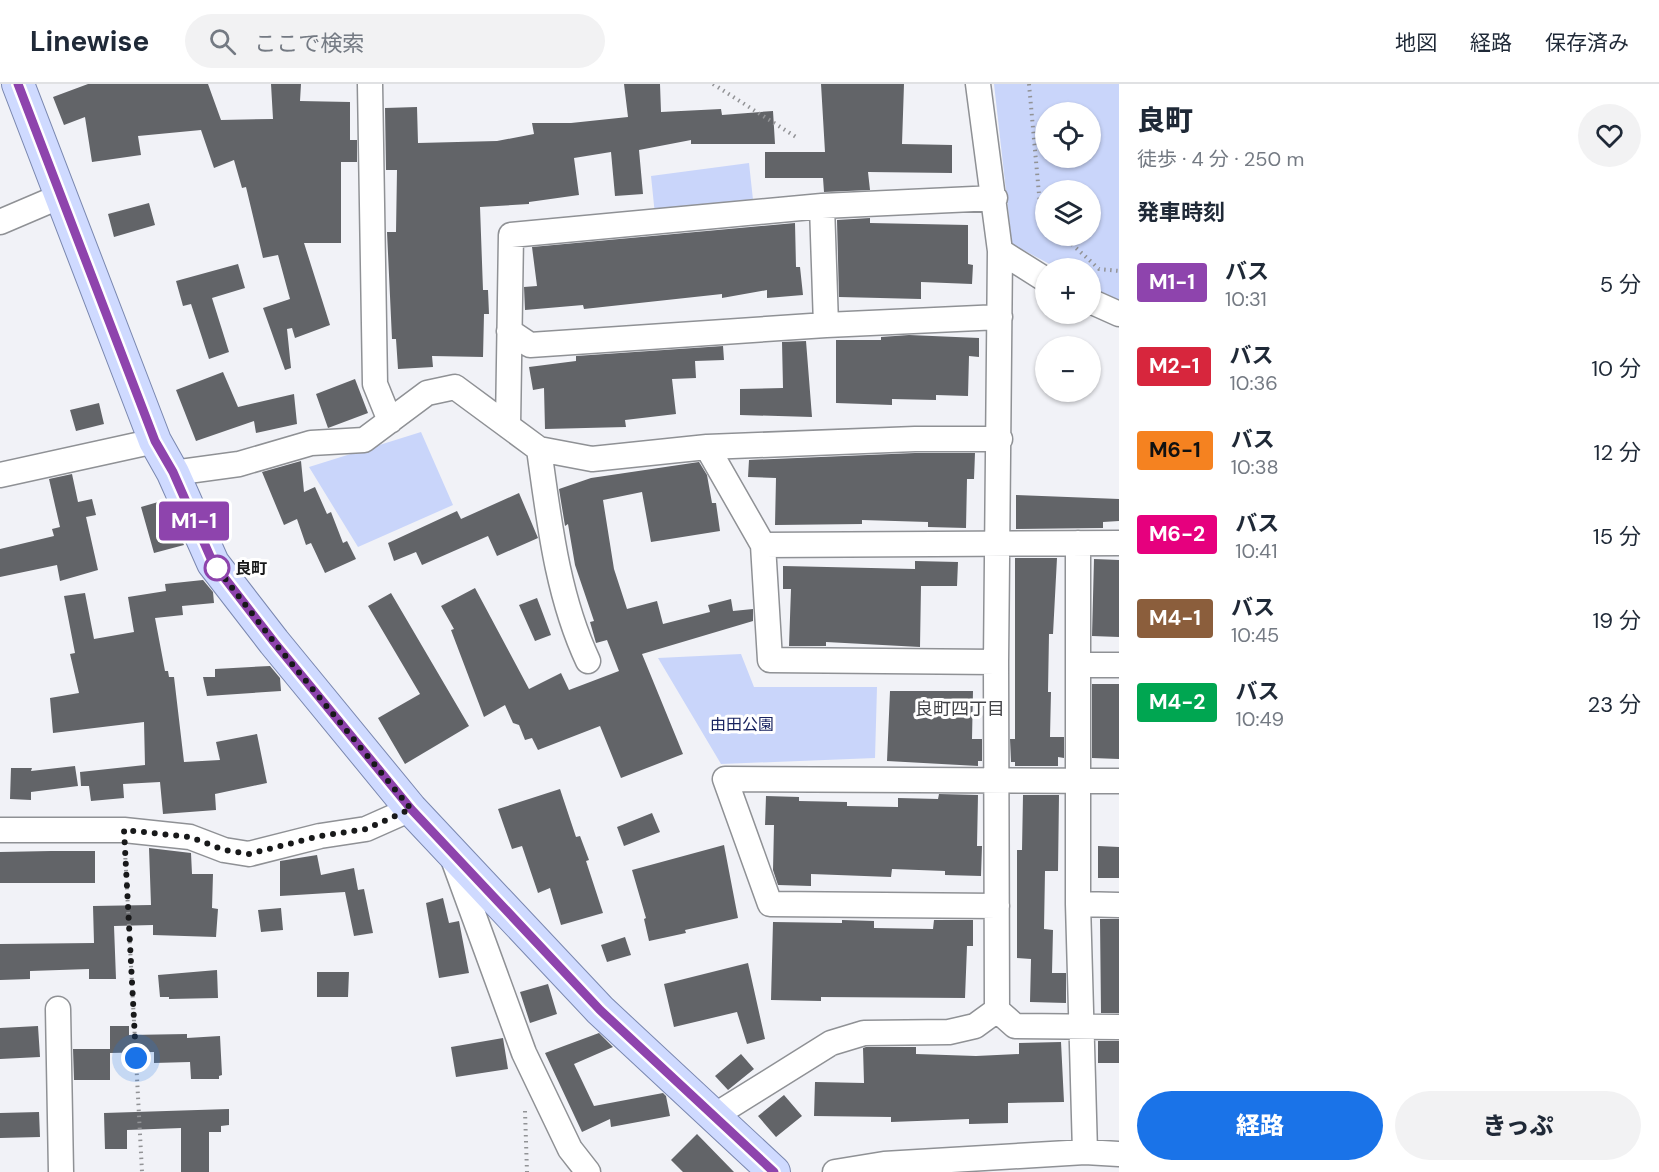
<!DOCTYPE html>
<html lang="ja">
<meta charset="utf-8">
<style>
:root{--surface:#fff;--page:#f2f2f3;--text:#1f2937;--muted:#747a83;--line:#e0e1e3;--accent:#1a73e8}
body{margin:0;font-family:"DM Sans","Noto Sans JP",sans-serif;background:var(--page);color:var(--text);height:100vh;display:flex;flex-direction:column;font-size:22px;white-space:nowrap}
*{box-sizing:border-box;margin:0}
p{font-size:20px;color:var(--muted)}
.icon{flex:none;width:33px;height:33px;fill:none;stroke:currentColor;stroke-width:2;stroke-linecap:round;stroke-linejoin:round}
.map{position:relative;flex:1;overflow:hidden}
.sheet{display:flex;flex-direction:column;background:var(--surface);width:540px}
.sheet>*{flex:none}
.badge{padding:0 12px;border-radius:4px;font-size:21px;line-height:39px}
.controls{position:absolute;left:1035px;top:18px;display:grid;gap:12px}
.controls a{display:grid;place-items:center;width:66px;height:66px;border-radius:50%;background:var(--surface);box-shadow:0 2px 4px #0004;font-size:30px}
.you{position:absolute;width:30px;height:30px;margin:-15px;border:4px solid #fff;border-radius:50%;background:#1a73e8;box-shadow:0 0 0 9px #1a73e833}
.map>.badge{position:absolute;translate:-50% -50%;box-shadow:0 0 0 3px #fff}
h2{padding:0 18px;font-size:22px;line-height:54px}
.round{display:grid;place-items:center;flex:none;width:63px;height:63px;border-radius:32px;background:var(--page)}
.summary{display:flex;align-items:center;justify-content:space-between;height:102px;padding:0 18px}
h1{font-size:28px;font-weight:800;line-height:45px}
.primary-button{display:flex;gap:12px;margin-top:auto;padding:12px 18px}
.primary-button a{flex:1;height:69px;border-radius:36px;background:var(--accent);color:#fff;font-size:24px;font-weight:800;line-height:69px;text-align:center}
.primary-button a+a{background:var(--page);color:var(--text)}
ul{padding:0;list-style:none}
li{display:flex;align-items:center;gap:18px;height:84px;padding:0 18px}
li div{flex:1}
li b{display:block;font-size:22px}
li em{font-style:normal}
li .badge{min-width:66px;font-weight:700;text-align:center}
header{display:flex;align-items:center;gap:36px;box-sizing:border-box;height:84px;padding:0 30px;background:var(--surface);border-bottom:2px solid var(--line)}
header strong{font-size:28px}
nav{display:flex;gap:33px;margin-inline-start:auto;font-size:21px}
.search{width:420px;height:54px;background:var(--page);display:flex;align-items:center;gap:15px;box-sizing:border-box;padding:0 21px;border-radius:33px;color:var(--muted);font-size:22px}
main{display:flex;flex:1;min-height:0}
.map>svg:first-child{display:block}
.green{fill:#c9d5fa;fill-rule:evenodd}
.building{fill:#626468}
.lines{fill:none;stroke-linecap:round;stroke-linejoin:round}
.minor-casing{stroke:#8f9195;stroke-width:27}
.major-casing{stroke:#7a87af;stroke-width:34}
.path{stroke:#929396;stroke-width:4;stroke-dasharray:1.5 4.5;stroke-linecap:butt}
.minor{stroke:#fff;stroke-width:24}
.major{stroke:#cfdaff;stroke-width:32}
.line-casing{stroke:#fff;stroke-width:14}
.line{stroke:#8e44ad;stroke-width:9}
.walk{stroke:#18191a;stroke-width:6;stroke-dasharray:0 10.8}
.stop-dot{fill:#fff;stroke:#8e44ad;stroke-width:3}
.labels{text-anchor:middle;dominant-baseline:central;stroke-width:6;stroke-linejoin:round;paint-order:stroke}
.stop-label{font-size:16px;font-weight:bold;fill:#18191a;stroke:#fff;text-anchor:start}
.park-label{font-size:16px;fill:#182360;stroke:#fff}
.neighbourhood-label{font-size:18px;fill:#424347;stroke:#fff}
</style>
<header>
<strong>Linewise</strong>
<div class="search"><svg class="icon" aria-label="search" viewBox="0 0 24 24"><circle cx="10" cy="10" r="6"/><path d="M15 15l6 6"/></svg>ここで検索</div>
<nav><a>地図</a><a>経路</a><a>保存済み</a></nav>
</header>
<main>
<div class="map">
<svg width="1119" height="1088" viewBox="0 0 1119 1088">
<rect width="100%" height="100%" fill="#f1f2f7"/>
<path class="green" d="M994,0H1119V217L1091,203L1090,184H1057L1012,160ZM1046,28H1090V74H1046ZM1046,106H1090V152H1046Z
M749,79L754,125L655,131L651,92Z
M421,348L453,421L358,463L309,383Z
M741,570L754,603H877L875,674L721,680L658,574Z"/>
<path class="building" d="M88,0H208L221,36L273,35L271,0H301L300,17L350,18V56H357V78H341V159H304L330,241L295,254L292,244L287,245L291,284L285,286L263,224L290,215L278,171L263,174L246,103L242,104L234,76L214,84L201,46L138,52L141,71L92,78L85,33L64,41L53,13Z
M624,0H660L661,28L721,25L722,31L773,27L775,60H691V56L639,66L643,110L615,112L611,68L574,74L579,111L529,118V120L480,123L483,206H488L489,230H484L483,273L432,272L433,283L398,285L396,255H392L387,148H396L397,86H386L385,24L417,23L418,59L497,57L534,50L532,39H571L628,33Z
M821,0H904L902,60L952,61V89L868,88L870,106L824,108L823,94H765V68H825Z
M149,119L155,141L114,153L108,130Z
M870,134V139L968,141V180L973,181L972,200L921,198V215L839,213L837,136Z
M795,139L796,183H800L803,211L767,214V206L722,214V210L584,225L583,221L525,226L524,203L537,202L532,163Z
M238,180L245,204L212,214L229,268L209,275L191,220L183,222L176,197Z
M909,251L979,254V273L969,272L968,312L936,311V316L892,315V321L836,319V256H881V253Z
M806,257L812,333L740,331V305L783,304L782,258Z
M723,262L724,276L695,277L696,294L672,295L676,330L625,336L626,343L545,345L544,304L533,306L529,283L576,277V272Z
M223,288L238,323L294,310L297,340L256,349L254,337L196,357L176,306Z
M355,295L368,329L328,344L316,310Z
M99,319L104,340L76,347L70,326Z
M915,369H975L974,395H967L966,444L928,443V438L862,436V440L775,441L776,394L748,393L749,376Z
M301,377L304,408L315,403L327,430L331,428L343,459L347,457L356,475L325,489L311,459L306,461L297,435L284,441L262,388Z
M699,378L707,391L712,419H716L720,447L651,458L642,408L603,416L614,485L627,525L657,517L663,540L710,528L708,521L731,515L733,527L753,525V537L642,570L683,670L621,694L600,642L538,666L532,654L525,656L519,641L513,639L505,621L484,633L451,546L454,545L441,522L475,504L529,605L561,589L569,606L619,587L607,556L596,559L590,538L594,537L575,481L568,440L565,442L559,405L591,394Z
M72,390L78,418L92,415L96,431L86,433L98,486L60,497L57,481L0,493V465L54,452L52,445L60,443L49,395Z
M519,409L538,454L497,472L488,452L422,481L416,468L394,477L388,459L457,427L461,435Z
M1016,411L1119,415V437L1103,438V444L1016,445Z
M165,416L184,461L154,469L141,423Z
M1015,474H1057L1053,550H1049L1048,608H1051L1050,653H1064V674L1058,673V682H1015V678H1011L1010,655H1015Z
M1094,475L1119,476V553L1092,552Z
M915,477L958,478L957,502H921L920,563L826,558V562H789L791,505H783V482L915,485Z
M203,496L213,508L214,519L182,522L183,531L155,534L165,587H168L169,593H174L184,678L220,676L216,658L257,650L267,699L215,710L216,726L163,730L160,698L123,700L124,714L91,717L89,702H81L80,688L145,681L144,638L53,649L50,614L79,609L70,570L75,569L64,512L85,509L94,555L134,548L128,513L166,507L165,500Z
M391,509L469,642L405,680L378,634L420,610L368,522Z
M537,514L551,551L535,557L519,521Z
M270,582L280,594L281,607L207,612L203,593H215V585Z
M1092,600H1119V675L1092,674Z
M890,607H973L972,655H982V677H978V682L887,677Z
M75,682L78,702L31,708V716L10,715L11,684H32L31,687Z
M560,705L576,753L580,752L589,776L586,777L603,829L561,841L550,804L538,809L522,762L512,765L498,725Z
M939,710L978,711L977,762H982L981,792L945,791V787L892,785L891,793L811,790V802L778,801L773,786L774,741H765L766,712L799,713V717L847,718V722L898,723V714L938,715Z
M1023,711H1059L1058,787H1045L1044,845L1053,846L1052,889H1066V919L1030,918L1031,875L1017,874V766H1022Z
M652,729L660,748L624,762L617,743Z
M724,761L738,834L685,846L686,849L649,857L644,835L646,834L632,786Z
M1098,762L1119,763V794H1098Z
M149,764L191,769L192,790H213L212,824L218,825L216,853L153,851V841L114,842L116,895H89V885L30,887V895L0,896V860L94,859L93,822L151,821Z
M51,767H95V799H0V768Z
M317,771L321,791L354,784L358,806L364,805L373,849L354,852L345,808L280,812V777Z
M443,814L449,839L459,837L469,889L439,894L426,819Z
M281,824L283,846L261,848L258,826Z
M1100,835H1119V929H1101Z
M842,836L874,837V844L933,845L934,836H973V862H967L965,914L821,913V917L771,916L773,838L842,839Z
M625,853L631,871L607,878L601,861Z
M748,879L765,955L747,960L737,928L674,943L664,900Z
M217,886L218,914L169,915V913H160L158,891Z
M317,888H349L348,913H317Z
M548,900L557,930L530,939L520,908Z
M38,942L40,973L0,975V944Z
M110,942H129V951L187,950V954L220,952L222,991L219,992V995H191L190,978L154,979V968L110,969Z
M599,949L613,963L574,980L594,1022L663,1009L666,1012L670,1032L611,1043L610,1035L582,1048L545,969Z
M503,954L508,985L456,993L451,963Z
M1098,957H1119V979H1098Z
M1061,958L1064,1018L1008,1019V1039L969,1040V1035L891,1038V1033L814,1032L815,998L864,999L863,964L866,963H916V970L976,972L1019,970V959Z
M73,965H110V996H74Z
M741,970L754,985L728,1006L715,992Z
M784,1011L802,1032L776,1053L758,1032Z
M229,1025V1041L221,1042V1048H209V1088H181V1044L127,1046V1065H105L104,1029Z
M39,1028L40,1053L0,1054V1029Z
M697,1050L734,1088H683L671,1076Z"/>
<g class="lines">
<g class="minor-casing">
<path id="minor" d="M370,0L375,300L390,337
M978,0L1000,167L1046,196
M822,122L826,241
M0,138L61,112
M1090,217L1119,230
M509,247L530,261L826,241L1000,233
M508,342L511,151L822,122L995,114
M707,363L763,461L1119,459
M539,365C549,436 557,511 588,577
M173,389L239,380L311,359L364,356L427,309L455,303L539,365L592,375L707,363L915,355H1000
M0,391L155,357
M1078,459V820L1085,1068
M763,461L770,576L996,578
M1078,581H1119
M0,746H124L190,753L224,766L249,770L320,752L366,745L411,725
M452,772L524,969L570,1065L588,1088
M1078,820L1119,821
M997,822L770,820L725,695L1119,697
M58,925L61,1088
M997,926L1015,942L1119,943
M714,1032L831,959L864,949L949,948L975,942L997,926L996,578L1000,167
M835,1088L884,1080L1085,1068L1119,1070"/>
</g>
<g class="major-casing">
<path id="major" d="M18,0L155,357L173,389L213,479L274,558L411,725L600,926L774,1088"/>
</g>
<path class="path" d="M713,0L796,53
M1029,0L1041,132L1046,135
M1063,152L1099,185L1119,187
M125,768L142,1088
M525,1027L527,1088"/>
<use href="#minor" class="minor"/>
<use href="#major" class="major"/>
</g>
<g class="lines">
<g class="line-casing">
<path id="line" d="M18,0L155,357L173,388L213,479L274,558L411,725L600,926L774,1088"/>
</g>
<use href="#line" class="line"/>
<path class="walk" d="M136,974L124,746L190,753L224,766L249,770L320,752L366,745L411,725L274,558L213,479L217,484"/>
</g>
<circle class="stop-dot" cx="217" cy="484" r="12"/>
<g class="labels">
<g class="stop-label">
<text x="235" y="484">良町</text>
</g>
<g class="park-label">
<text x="742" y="640">由田公園</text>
</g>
<g class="neighbourhood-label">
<text x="960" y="625">良町四丁目</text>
</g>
</g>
</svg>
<div class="controls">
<a><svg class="icon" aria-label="locate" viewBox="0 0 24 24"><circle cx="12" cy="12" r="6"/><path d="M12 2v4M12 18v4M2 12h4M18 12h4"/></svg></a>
<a><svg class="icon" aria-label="layers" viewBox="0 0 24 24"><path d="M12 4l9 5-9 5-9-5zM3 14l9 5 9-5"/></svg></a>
<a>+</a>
<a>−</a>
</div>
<div class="you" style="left:136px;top:974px"></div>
<b class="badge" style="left:194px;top:437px;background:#8e44ad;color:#fff">M1-1</b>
</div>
<section class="sheet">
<div class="summary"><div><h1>良町</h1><p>徒歩 · 4 分 · 250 m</p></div><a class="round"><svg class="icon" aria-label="heart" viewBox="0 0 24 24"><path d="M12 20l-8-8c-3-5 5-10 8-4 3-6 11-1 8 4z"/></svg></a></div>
<h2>発車時刻</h2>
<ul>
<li><span class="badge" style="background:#8e44ad;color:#fff">M1-1</span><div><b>バス</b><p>10:31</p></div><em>5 分</em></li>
<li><span class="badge" style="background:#d7263d;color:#fff">M2-1</span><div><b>バス</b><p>10:36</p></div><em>10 分</em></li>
<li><span class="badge" style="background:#f58220;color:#111">M6-1</span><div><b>バス</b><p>10:38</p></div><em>12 分</em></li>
<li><span class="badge" style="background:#e6007e;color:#fff">M6-2</span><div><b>バス</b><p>10:41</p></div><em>15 分</em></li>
<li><span class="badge" style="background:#8b5e3c;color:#fff">M4-1</span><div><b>バス</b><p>10:45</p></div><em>19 分</em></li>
<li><span class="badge" style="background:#00a651;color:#fff">M4-2</span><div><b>バス</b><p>10:49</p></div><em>23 分</em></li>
</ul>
<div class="primary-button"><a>経路</a><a>きっぷ</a></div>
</section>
</main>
